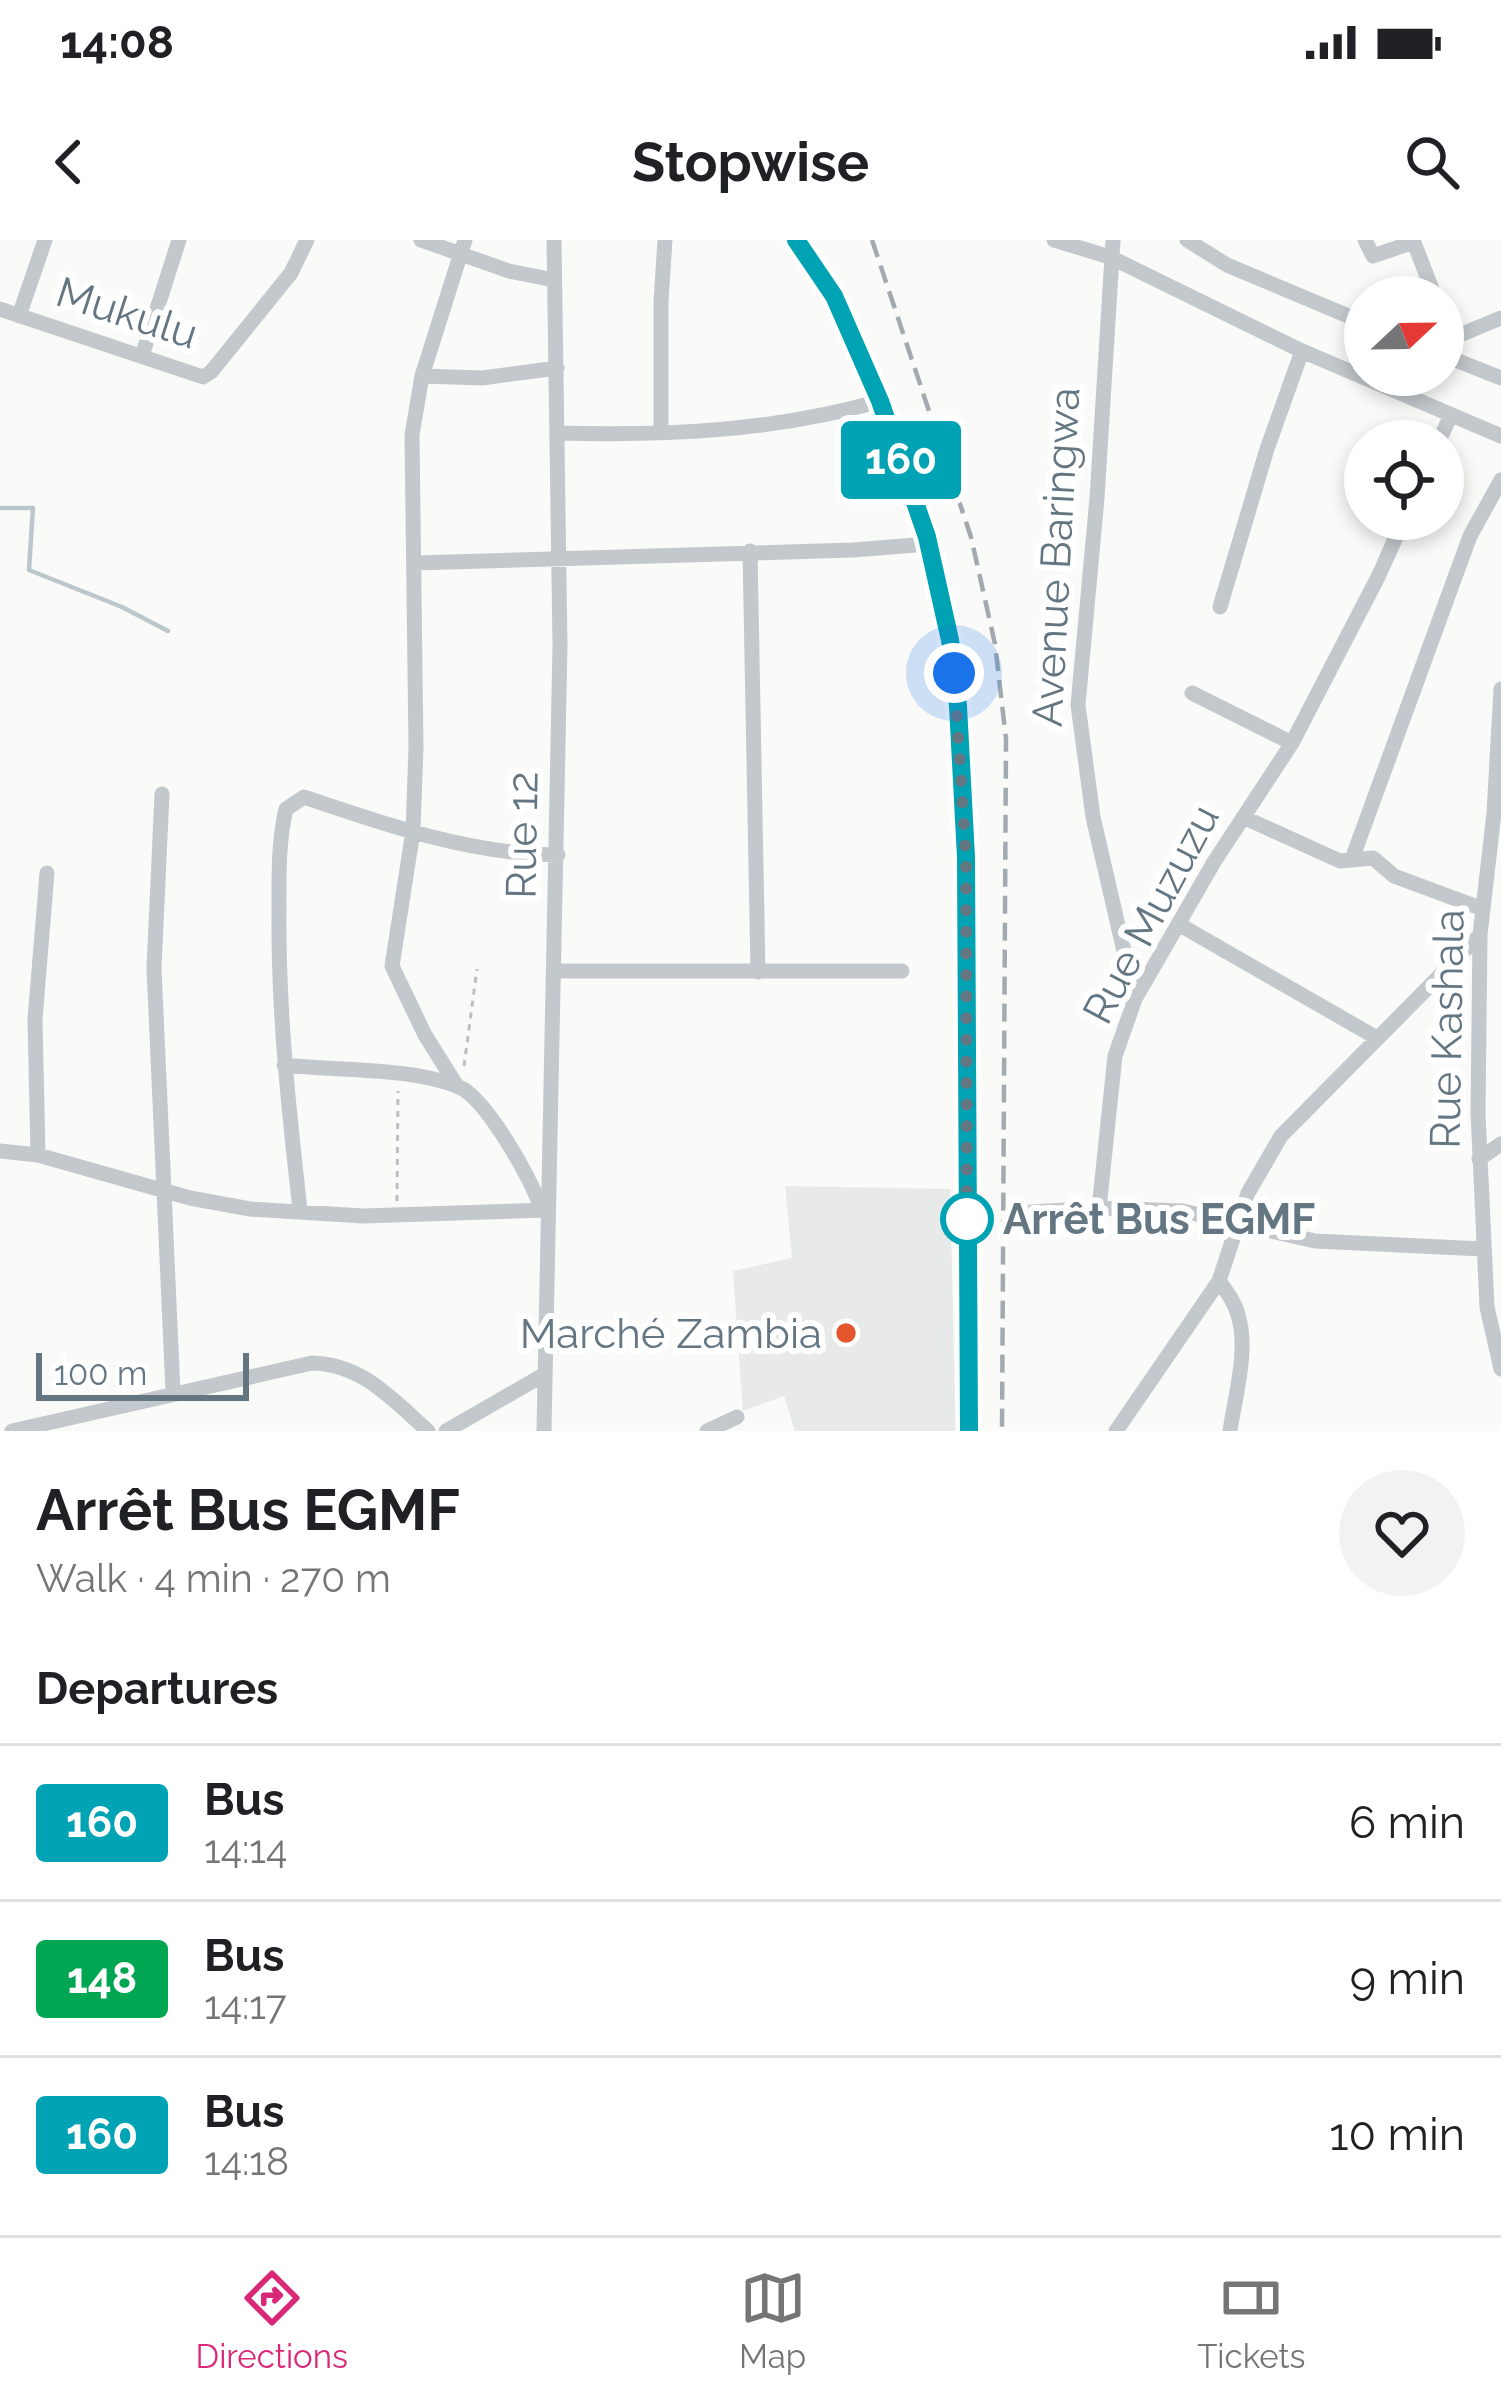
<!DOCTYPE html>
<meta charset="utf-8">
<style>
:root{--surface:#fff;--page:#f2f2f2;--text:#202124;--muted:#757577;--line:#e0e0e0;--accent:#db2777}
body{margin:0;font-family:Raleway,sans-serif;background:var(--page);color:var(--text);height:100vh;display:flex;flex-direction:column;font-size:45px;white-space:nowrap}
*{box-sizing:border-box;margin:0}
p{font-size:39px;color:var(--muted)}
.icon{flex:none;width:66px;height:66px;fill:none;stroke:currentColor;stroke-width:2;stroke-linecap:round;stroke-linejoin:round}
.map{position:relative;height:1191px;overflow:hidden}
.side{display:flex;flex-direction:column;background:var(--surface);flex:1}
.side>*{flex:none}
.badge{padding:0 24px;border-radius:9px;font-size:42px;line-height:78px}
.needle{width:78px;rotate:68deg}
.fabs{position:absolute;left:1344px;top:36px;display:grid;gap:24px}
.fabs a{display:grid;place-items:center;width:120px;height:120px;border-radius:50%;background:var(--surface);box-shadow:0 6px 18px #0003;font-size:60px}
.scale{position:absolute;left:36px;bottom:30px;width:213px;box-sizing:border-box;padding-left:12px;border:6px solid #657683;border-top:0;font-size:33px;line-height:42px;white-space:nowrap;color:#657683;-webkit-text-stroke:9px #fff;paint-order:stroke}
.you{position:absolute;width:60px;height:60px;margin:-30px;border:9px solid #fff;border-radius:50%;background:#1a73e8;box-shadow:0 0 0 18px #1a73e833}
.map>.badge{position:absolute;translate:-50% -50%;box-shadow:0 0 0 6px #fff}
h2{padding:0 36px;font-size:45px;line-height:108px}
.round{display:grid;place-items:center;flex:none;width:126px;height:126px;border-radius:63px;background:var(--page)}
.head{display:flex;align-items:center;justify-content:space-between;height:204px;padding:0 36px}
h1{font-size:57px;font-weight:700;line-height:90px}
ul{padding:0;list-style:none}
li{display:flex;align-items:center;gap:36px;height:156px;padding:0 36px;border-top:3px solid var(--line)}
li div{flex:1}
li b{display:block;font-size:45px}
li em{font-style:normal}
li .badge{min-width:132px;font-weight:700;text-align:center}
.status{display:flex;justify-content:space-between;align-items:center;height:84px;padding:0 60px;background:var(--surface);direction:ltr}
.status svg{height:33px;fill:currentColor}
header{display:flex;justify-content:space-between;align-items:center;height:156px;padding:0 36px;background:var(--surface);font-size:54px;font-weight:700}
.menu{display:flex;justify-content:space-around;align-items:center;height:168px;border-top:3px solid var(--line);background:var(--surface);font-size:33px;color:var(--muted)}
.menu a{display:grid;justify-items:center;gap:6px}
.menu .active{color:var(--accent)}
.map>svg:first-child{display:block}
.built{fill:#e8e9e9}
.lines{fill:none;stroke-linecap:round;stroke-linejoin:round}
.stream{stroke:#bbc7cb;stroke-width:4.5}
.major-casing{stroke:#b5babe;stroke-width:24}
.path{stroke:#bbbfc2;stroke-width:3;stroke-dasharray:6 6;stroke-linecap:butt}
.minor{stroke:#c3c8cc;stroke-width:15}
.major{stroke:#fff;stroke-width:18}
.rail{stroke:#a2aab0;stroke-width:4.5;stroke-dasharray:18 9;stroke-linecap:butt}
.line-casing{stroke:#fff;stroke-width:27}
.line{stroke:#00a3b4;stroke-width:18}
.walk{stroke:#657683;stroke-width:12;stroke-dasharray:0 21.6}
.stop-dot{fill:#fff;stroke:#00a3b4;stroke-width:6}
.poi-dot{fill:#e4572e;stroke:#fff;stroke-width:4.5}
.labels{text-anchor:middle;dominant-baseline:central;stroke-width:12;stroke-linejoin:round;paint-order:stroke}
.street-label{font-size:42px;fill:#657683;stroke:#fff}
.stop-label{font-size:42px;font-weight:bold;fill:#657683;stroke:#fff;text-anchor:start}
.poi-label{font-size:42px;fill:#657683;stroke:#fff;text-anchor:end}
</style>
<div class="status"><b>14:08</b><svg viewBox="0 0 49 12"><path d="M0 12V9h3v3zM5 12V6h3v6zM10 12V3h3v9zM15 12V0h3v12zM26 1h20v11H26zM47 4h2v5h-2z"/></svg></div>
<header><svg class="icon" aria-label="back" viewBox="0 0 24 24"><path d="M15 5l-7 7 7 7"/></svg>Stopwise<svg class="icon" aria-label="search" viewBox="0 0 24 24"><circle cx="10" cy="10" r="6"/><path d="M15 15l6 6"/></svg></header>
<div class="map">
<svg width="1501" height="1191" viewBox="0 0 1501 1191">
<rect width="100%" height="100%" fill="#fafaf8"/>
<path class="built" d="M785,946L950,949L956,1191H795L784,1156L743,1171L733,1031L792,1018Z"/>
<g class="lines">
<path class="stream" d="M0,268H33L29,330L122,367L168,391"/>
<g class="major-casing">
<path id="major" d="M796,0L834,56L880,161L927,297L950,400L958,466L966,617L969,1191"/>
</g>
<path class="path" d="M464,826L477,729
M397,961L398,851"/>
<path class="minor" d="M421,0L509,31L554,40
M1054,0L1110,17L1302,111L1501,196
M1113,0L1097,258L1078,465L1093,577L1135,759
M1187,0L1227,25L1365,83
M1365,0L1373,16L1414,2
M1413,0L1435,57
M0,69L203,137L211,132L291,33L307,0
M19,76L45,0
M1443,80L1450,98
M1443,102L1501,78
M1443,115L1501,138
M142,116L179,0
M422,136L482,138L557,128
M661,191V62L665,0
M558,193C666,196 776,191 880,161
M1439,201L1450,177
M750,311L758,732
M415,323L853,310L928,304
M1220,367L1267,209L1302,111
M1501,449L1494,573L1480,695L1478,873L1487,1067L1501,1129
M1192,453L1292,503
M162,554L154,728L173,1152
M1243,577L1340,621L1373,618L1394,636L1483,669
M1352,619L1470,296L1501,240
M1180,685L1377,798
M557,731H902
M284,825C337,831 411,827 459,847C486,858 532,940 541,968
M457,846L425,795L392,726L413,591L416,508L412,195L422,136L465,0
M0,911L38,915L190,958L250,969L363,976L546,970
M38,915L35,779L47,633
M1479,919L1501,904
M1099,968L1115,816L1135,759L1214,622L1292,503L1379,335L1404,279
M300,970C289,871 278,772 279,672C279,638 278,602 286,569L304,557C386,585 470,614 558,615
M1031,972L1099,968L1183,971L1315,1001L1483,1009
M1219,1041C1226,1051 1235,1062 1238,1075C1249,1109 1235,1156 1230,1191
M12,1191L312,1123C362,1124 392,1159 428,1191
M446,1191L545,1134
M544,1191L560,406L554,0
M707,1191L737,1177
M1116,1191L1219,1041L1248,953L1281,896L1480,695"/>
<use href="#major" class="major"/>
<path class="rail" d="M872,0L971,297L995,404L1006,499L1002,1191"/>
</g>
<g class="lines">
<g class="line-casing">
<path id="line" d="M796,0L834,56L880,161L927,297L950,400L958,466L966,617L969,1191"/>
</g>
<use href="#line" class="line"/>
<path class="walk" d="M954,433L966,617L967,993V979"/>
</g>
<circle class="stop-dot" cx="967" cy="979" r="24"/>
<circle class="poi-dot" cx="846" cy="1093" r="12"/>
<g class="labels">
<g class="street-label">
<text transform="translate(127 73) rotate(18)">Mukulu</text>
<text transform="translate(1056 317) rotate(-87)">Avenue Baringwa</text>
<text transform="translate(522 595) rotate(-89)">Rue 12</text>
<text transform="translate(1151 674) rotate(-62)">Rue Muzuzu</text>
<text transform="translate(1447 789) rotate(-89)">Rue Kashala</text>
</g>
<g class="stop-label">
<text x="1003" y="979">Arrêt Bus EGMF</text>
</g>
<g class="poi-label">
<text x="822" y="1093">Marché Zambia</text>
</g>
</g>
</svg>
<div class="fabs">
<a><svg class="needle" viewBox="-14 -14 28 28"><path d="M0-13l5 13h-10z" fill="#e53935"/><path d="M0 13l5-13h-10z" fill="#757577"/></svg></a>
<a><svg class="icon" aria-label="locate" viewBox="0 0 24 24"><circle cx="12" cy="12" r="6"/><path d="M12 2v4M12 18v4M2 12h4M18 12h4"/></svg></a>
</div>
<div class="scale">100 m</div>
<div class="you" style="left:954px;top:433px"></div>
<b class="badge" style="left:901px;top:220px;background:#00a3b4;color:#fff">160</b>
</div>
<section class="side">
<div class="head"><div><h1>Arrêt Bus EGMF</h1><p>Walk · 4 min · 270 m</p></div><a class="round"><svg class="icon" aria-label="heart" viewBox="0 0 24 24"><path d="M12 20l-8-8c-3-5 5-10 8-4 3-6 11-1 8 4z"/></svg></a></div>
<h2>Departures</h2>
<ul>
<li><span class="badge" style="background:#00a3b4;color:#fff">160</span><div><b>Bus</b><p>14:14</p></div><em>6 min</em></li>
<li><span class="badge" style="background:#00a651;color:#fff">148</span><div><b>Bus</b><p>14:17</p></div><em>9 min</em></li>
<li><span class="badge" style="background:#00a3b4;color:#fff">160</span><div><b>Bus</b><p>14:18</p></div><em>10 min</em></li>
</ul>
</section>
<nav class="menu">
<a class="active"><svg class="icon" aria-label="directions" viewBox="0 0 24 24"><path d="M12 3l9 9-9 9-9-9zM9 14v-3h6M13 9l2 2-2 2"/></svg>Directions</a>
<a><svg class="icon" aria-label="map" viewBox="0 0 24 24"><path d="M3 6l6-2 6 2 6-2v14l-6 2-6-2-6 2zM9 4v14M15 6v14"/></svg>Map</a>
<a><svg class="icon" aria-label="tickets" viewBox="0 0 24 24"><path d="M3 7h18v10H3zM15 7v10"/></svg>Tickets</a>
</nav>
